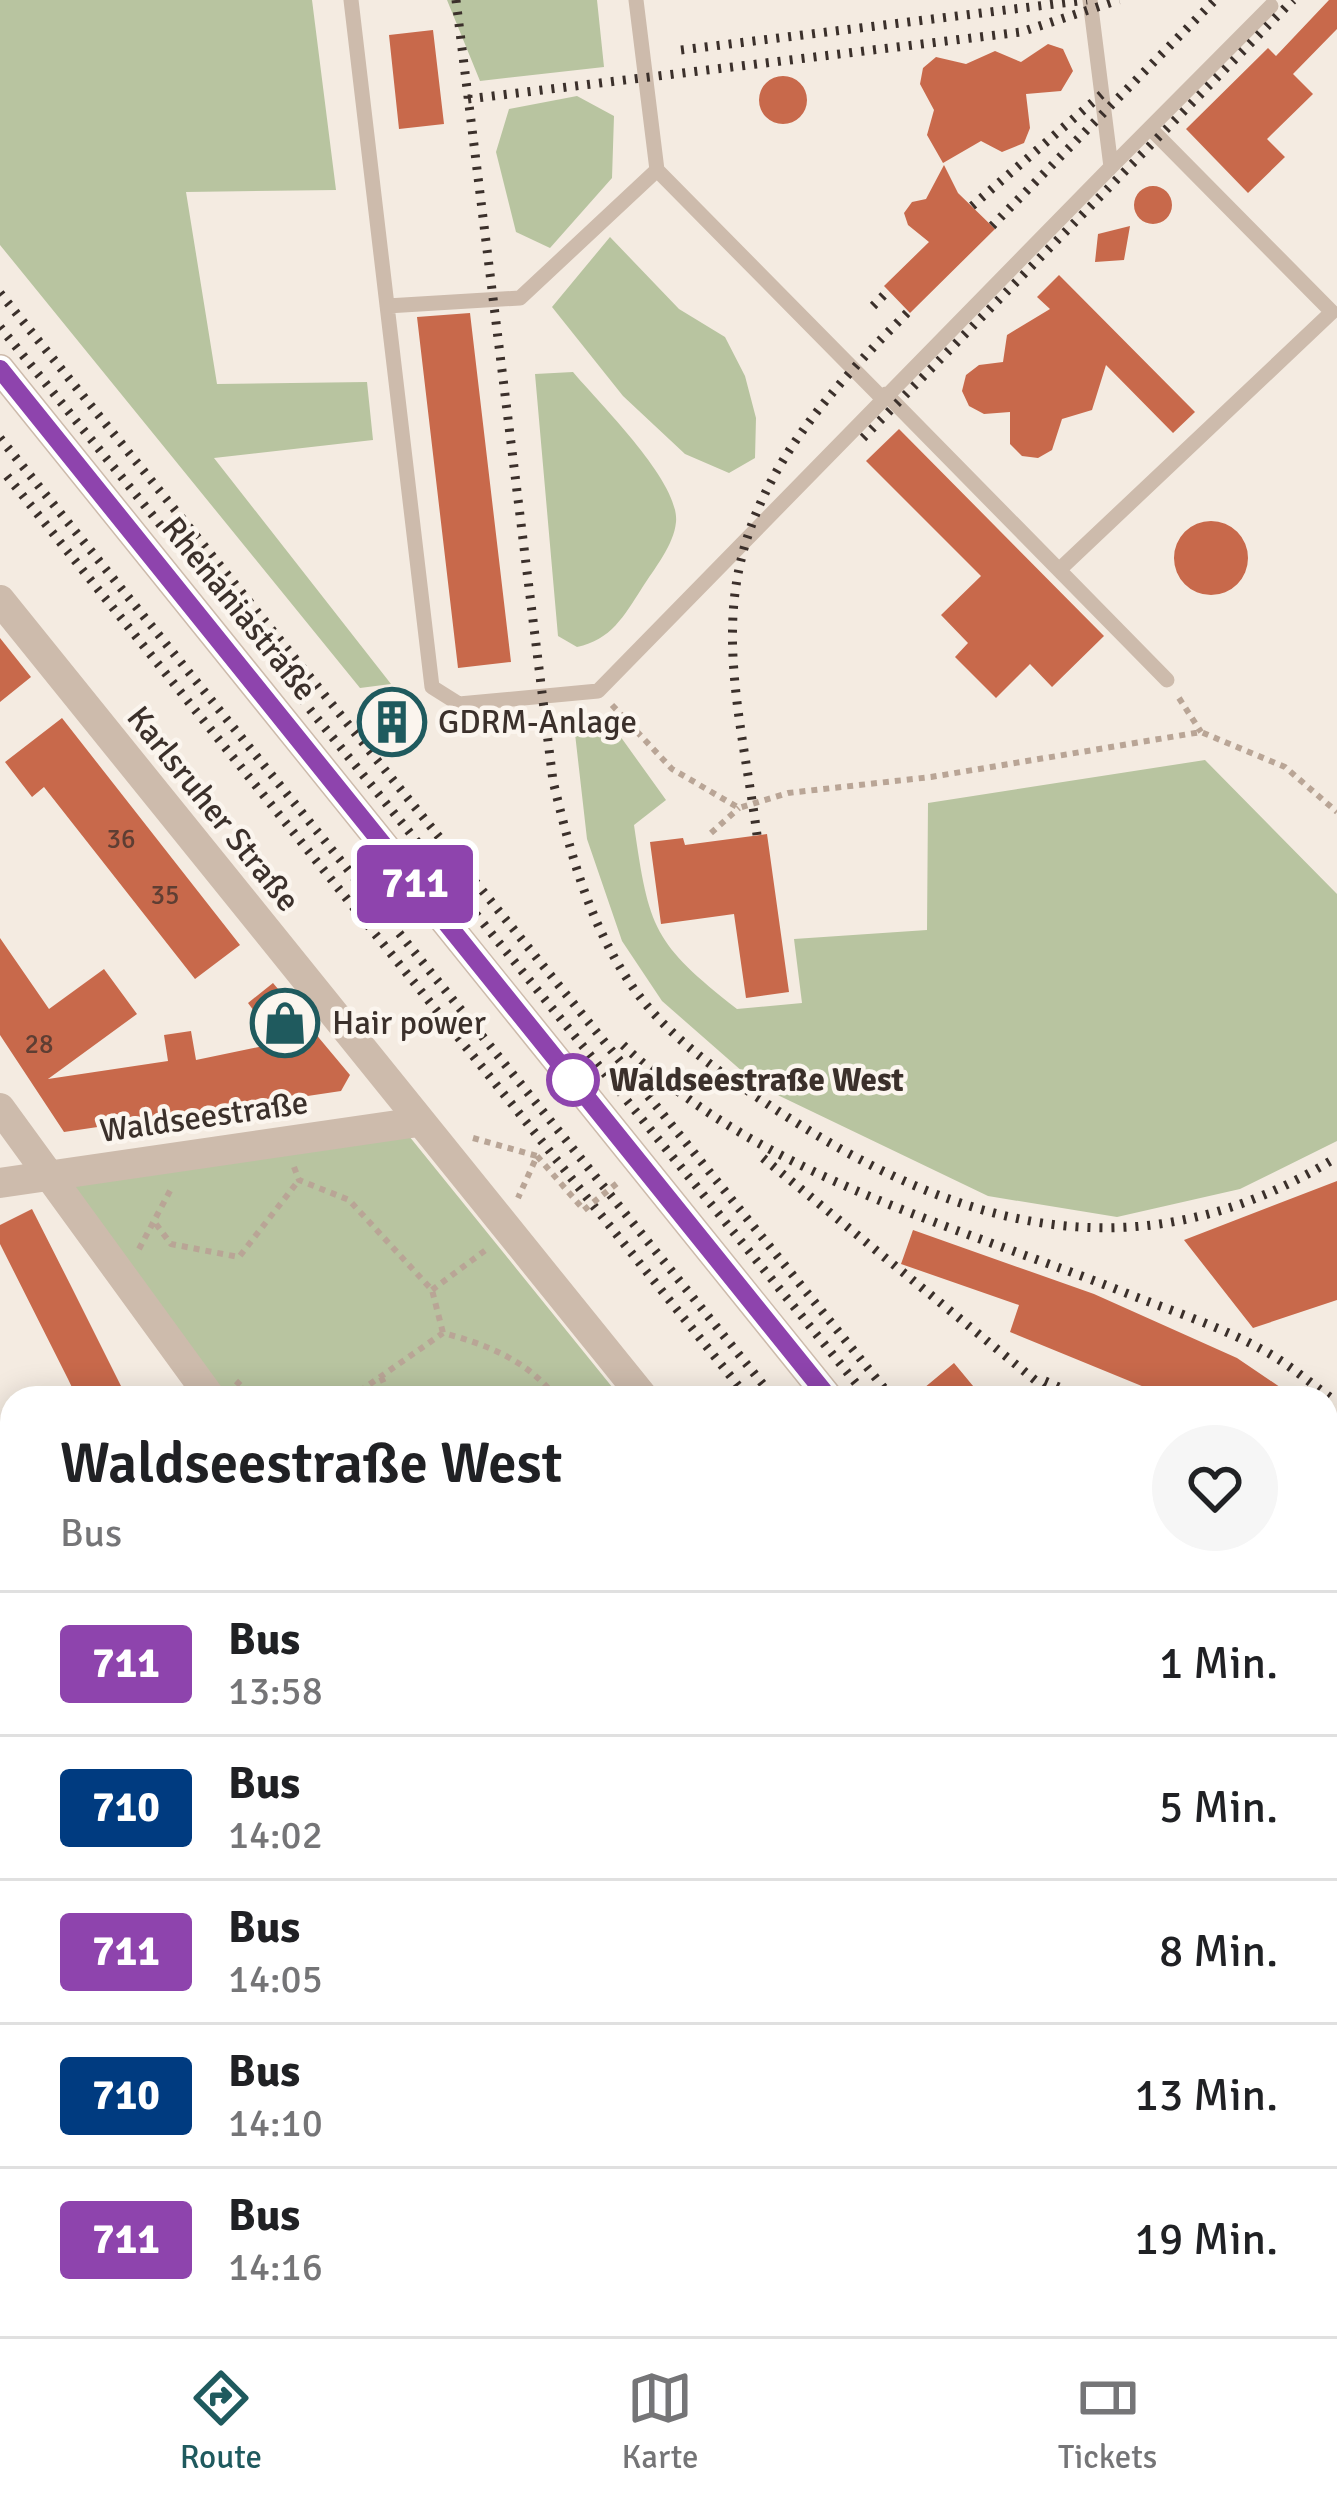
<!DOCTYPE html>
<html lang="de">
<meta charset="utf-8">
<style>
:root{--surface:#fff;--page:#f6f6f6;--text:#202124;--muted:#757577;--line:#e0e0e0;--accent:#1f5a5e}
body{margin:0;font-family:Signika,sans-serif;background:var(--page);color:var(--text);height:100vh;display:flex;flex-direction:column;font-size:45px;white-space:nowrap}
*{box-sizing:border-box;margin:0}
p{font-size:39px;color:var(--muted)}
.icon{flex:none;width:66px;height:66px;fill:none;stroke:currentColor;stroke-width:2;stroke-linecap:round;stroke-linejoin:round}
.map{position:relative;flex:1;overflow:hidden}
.sheet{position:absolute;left:0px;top:1386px;width:1338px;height:951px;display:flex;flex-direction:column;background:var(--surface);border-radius:36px 36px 0 0;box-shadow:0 6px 30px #0003}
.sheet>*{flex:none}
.badge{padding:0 24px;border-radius:9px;font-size:42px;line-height:78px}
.map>.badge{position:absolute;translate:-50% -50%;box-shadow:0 0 0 6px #fff}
.round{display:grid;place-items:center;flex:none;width:126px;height:126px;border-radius:63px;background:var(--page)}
.headline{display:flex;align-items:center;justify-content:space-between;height:204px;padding:0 60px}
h1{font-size:57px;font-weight:600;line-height:90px}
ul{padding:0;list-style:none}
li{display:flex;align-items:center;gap:36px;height:144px;padding:0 60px;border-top:3px solid var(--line)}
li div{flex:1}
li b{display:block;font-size:45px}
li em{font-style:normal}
li .badge{min-width:132px;font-weight:700;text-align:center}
.dock{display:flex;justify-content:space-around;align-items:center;height:168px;border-top:3px solid var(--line);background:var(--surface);font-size:33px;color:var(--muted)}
.dock a{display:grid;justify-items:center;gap:6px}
.dock .active{color:var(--accent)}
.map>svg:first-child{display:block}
.green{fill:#b8c4a0}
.plaza{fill:#ecdcc8}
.building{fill:#c8694b}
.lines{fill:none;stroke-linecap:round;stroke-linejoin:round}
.path{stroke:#b9a596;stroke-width:6;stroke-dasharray:6 6;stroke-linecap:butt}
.service{stroke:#cdbbac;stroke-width:15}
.minor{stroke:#cdbbac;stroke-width:30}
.tertiary{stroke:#cdbbac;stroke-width:30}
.secondary{stroke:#a18a7d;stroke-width:30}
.tram{stroke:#3b302b;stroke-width:3}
.rail{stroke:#3b302b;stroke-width:9;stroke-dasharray:3 9;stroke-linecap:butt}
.path-bridge{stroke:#b9a596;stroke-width:6;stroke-dasharray:6 6;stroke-linecap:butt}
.line-casing{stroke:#fff;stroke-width:27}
.line{stroke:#8e44ad;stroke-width:18}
.stop-dot{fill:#fff;stroke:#8e44ad;stroke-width:6}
.labels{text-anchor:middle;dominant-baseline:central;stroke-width:9;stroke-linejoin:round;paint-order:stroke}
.number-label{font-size:27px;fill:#5e3e33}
.street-label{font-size:33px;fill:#3b302b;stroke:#fbf5ee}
.poi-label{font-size:33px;fill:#3b302b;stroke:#fbf5ee;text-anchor:start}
.stop-label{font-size:33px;font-weight:bold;fill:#3b302b;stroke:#fbf5ee;text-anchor:start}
</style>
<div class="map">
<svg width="1337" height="2336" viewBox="0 0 1337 2336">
<rect width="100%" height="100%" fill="#f4ebe1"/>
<path class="green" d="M0,0H312L336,190L186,192L217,384L367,382L373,440L214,458L391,684L360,688L0,245Z
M447,0H597L604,67L480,81Z
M577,96L614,116L612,178L550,248L516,232L496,152L509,109Z
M610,237L679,309L725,337L745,376L756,418L755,458L729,473L685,454L623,396L552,307Z
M573,372C599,403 680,482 676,522C674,545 654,569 642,588C624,616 611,640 577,647L558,636L535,374Z
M573,716L610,722L666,800L634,825C649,929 653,943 737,1009L802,1003L794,939L927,930L928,803L1205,760L1337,894V1141L1240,1189L1117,1217L988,1196L759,1086L662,1001L622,941L587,839Z
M409,1136L621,1398H217L47,1176Z"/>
<path class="plaza" d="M12,2283V2325H139L144,2336H0V2289Z"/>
<path class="building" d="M1329,0H1337V29L1293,74L1313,94L1267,139L1285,157L1248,193L1186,129L1268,48L1276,56Z
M433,30L444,124L399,129L389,35Z
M1048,44L1063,49L1073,71L1061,91L1026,94L1030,128L1024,143L1002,152L981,141L943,163L927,135L934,110L920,84L923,68L936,57L966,64L995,51L1021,62Z
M759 100a24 24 0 1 1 48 0a24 24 0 1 1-48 0Z
M944,165L958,193L995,229L910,313L884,286L929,242L908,225L904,213L912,202L926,199Z
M1134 205a19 19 0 1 1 38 0a19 19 0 1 1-38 0Z
M1130,226L1124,260L1095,262L1098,234Z
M1059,275L1195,412L1173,433L1106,365L1092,410L1062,419L1052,450L1038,458L1022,456L1010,444V412L984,414L969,406L962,391L966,375L979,365L1003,362L1007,335L1050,309L1037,297Z
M470,313L511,662L458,668L417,317Z
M899,429L1104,636L1052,687L1030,664L996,698L955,657L968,643L941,615L981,576L866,461Z
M1174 558a37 37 0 1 1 74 0a37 37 0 1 1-74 0Z
M0,638L31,677L0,702Z
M62,718L240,945L195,979L44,787L32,797L5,762Z
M767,834L789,992L746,998L734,914L661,924L650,842L683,838L685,845Z
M0,938L49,1009L104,969L137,1014L48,1079L168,1061L164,1035L191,1031L196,1060L278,1043L248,1003L273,983L350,1075L341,1091L64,1132L0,1035Z
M1337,1181V1300L1253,1328L1184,1240Z
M32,1209L70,1284L127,1398H77L68,1379L0,1244V1225Z
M913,1230L1094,1294L1237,1358L1296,1398H1171L1010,1332L1019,1305L901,1264Z
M954,1363L983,1398H912Z"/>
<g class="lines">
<path class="path" d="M1179,698L1201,732
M612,705L672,769L739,808L788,793L931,777L1201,732L1285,767L1337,812
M711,833L739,808
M473,1138L537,1156L518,1198
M537,1156L584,1210
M294,1167L299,1180L349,1200L432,1290L443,1333
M156,1224L171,1244L239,1257L299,1180
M139,1249L172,1187
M432,1290L487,1249
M381,1377L391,1398
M236,1381L254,1398
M350,1398L443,1333C486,1344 529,1361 556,1398
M0,1862L12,1886
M0,2055L12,2078
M234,2325L240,2336"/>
<path class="service" d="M351,0L432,687L459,704L598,691L1111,167L1090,0
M1111,167L1271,6
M657,170L882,398
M387,306L520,298L657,170L636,0
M886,394L1167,680
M1059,570L1332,312L1150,128
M116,2336L138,2325"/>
<path class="minor" d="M0,600L644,1398
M0,1108L211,1398
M0,1183L418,1122
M1326,2244L1337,2257
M0,2247L12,2241
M809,2325L814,2336
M455,2336L462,2325"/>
<path class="tertiary" d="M0,369L829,1398
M1326,2014L1337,2028"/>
<path class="secondary" d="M0,1950L12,1974
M190,2325L196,2336"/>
<path class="tram" d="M0,1936L12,1960
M0,1962L12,1986
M198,2325L203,2336"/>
<path class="rail" d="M456,0L553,781C570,851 587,916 626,977C661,1033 720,1073 775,1109C958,1229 1138,1280 1337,1157
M681,50L1087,0
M468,99L1021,32L1119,0
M972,206L1108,89
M992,226L1215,0
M0,293L892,1398
M873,306L888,291
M0,327L868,1398
M0,438L774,1398
M863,438L1293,0
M7,476L748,1398
M757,835C748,764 729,687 733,615C740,487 823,397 909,311
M623,1045C765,1180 959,1226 1136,1297C1181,1314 1229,1330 1270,1354C1294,1368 1315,1387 1337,1402
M763,1158L1057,1398
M1045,1381L1084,1398
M1326,1626L1337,1638
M1326,1878L1337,1892
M1326,1907L1337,1920
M1326,1934L1337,1948
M1326,1966L1337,1980
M1326,2077L1337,2091
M1326,2110L1337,2124"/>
<path class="path-bridge" d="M584,1210L621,1180"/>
</g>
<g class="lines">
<g class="line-casing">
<path id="line" d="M0,369L829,1398"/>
</g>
<use href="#line" class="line"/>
</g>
<defs>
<g id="building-ring" transform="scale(3.45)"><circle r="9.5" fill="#fbf5ee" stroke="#1f5a5e" stroke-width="1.5"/><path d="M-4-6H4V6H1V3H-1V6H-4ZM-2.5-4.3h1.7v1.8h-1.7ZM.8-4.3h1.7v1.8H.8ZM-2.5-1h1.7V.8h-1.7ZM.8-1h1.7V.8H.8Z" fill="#1f5a5e"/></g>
<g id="shop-ring" transform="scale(3.45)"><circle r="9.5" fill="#fbf5ee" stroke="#1f5a5e" stroke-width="1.5"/><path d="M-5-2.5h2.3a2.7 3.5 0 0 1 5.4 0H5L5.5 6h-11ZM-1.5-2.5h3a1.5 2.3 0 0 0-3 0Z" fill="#1f5a5e"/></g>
</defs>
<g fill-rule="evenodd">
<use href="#building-ring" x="392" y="722"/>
<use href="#shop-ring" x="285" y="1023"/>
</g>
<circle class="stop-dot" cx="573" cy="1080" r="24"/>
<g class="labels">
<g class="number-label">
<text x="121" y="839">36</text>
<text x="165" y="895">35</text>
<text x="39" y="1044">28</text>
</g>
<g class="street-label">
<text transform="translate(239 609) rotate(51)">Rhenaniastraße</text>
<text transform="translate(213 809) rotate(51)">Karlsruher Straße</text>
<text transform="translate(204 1117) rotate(-8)">Waldseestraße</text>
</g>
<g class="poi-label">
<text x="438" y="722">GDRM-Anlage</text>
<text x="332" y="1023">Hair power</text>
</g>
<g class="stop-label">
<text x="609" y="1080">Waldseestraße West</text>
</g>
</g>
</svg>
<b class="badge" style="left:415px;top:884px;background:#8e44ad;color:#fff">711</b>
<section class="sheet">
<div class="headline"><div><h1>Waldseestraße West</h1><p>Bus</p></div><a class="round"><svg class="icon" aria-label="heart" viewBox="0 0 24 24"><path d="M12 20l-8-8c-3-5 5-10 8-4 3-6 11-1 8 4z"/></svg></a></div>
<ul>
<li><span class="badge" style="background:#8e44ad;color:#fff">711</span><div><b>Bus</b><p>13:58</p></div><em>1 Min.</em></li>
<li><span class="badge" style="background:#003b80;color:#fff">710</span><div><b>Bus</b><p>14:02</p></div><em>5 Min.</em></li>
<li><span class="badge" style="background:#8e44ad;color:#fff">711</span><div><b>Bus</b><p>14:05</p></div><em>8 Min.</em></li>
<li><span class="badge" style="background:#003b80;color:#fff">710</span><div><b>Bus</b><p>14:10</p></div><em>13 Min.</em></li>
<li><span class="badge" style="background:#8e44ad;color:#fff">711</span><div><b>Bus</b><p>14:16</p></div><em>19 Min.</em></li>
</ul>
</section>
</div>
<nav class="dock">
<a class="active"><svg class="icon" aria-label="directions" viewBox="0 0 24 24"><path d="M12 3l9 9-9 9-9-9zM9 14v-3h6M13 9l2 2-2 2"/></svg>Route</a>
<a><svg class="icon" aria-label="map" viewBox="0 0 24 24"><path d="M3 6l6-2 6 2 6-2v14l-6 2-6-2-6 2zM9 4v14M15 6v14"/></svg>Karte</a>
<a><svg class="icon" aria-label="tickets" viewBox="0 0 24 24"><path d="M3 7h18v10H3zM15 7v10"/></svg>Tickets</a>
</nav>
